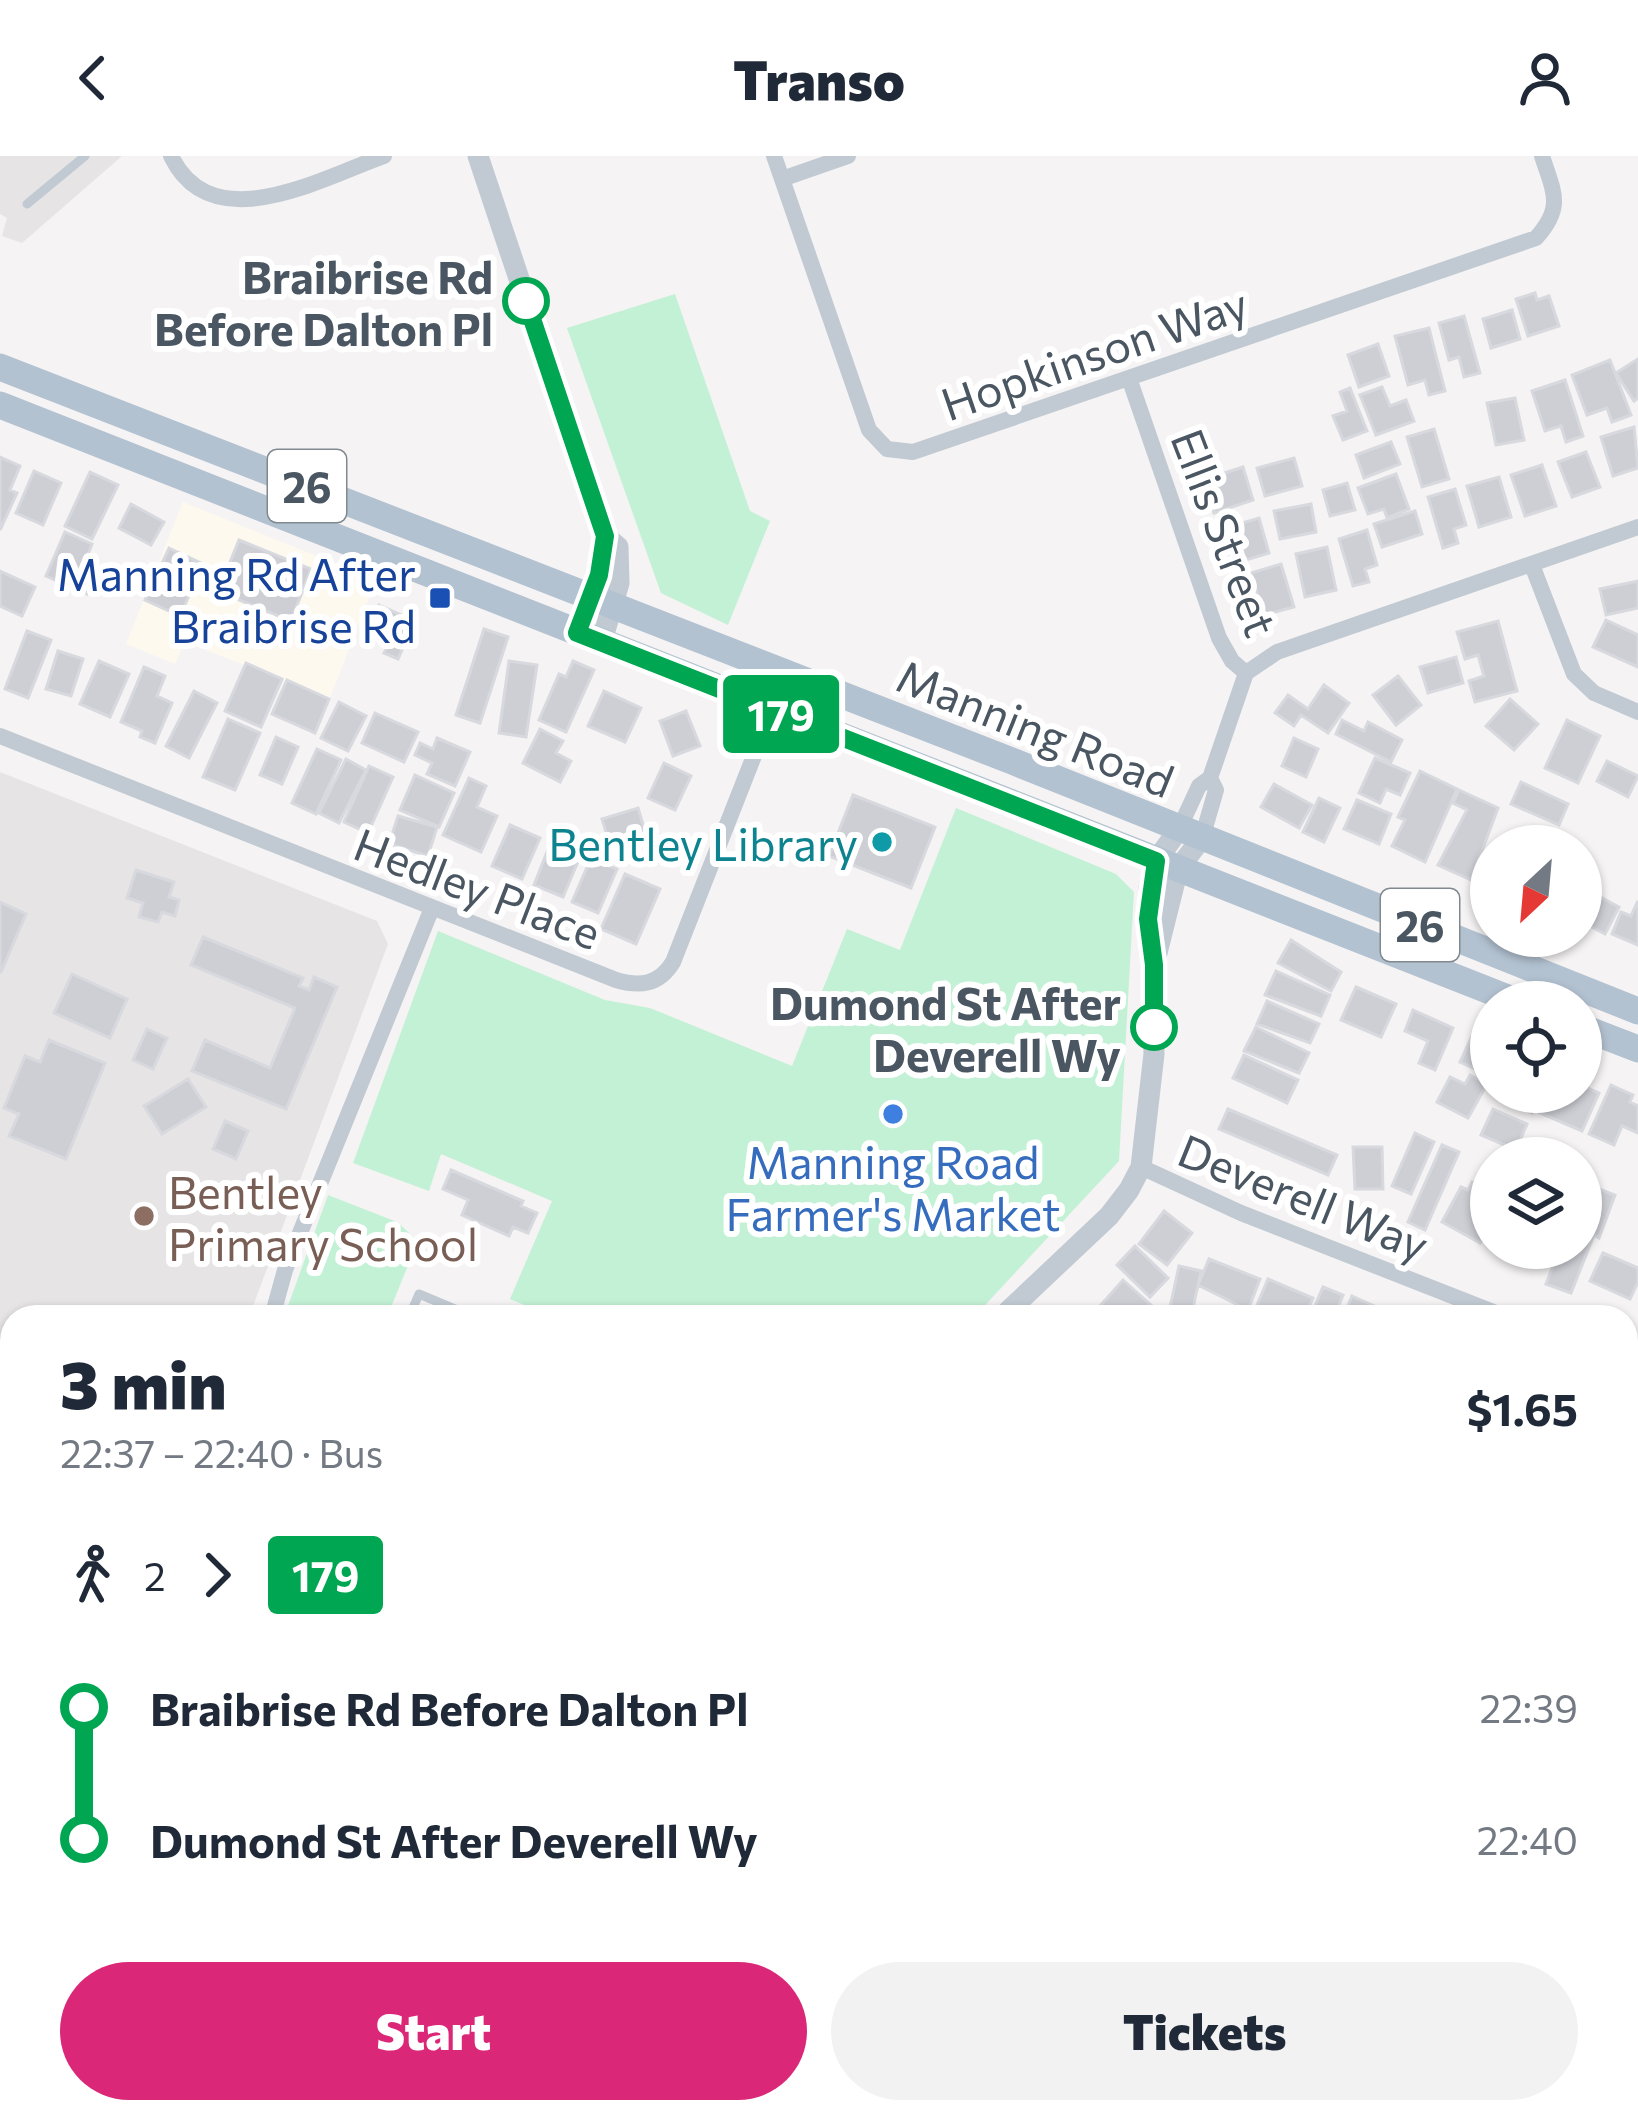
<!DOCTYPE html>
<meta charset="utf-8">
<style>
:root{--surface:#fff;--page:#f2f2f3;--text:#1f2937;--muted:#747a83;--accent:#db2777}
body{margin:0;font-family:Commissioner,sans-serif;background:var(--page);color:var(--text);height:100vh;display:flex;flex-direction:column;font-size:45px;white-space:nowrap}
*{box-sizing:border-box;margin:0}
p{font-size:39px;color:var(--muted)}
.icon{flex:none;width:66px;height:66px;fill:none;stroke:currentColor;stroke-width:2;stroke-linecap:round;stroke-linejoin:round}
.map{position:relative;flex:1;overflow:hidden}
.side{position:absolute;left:0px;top:1149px;width:1638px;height:819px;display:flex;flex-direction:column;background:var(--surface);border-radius:36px 36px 0 0;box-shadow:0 3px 9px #0004}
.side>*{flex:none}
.badge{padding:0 24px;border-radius:9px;font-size:42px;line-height:78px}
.needle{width:78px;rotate:206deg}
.tools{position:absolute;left:1470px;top:669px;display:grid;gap:24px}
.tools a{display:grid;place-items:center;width:132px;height:132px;border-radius:50%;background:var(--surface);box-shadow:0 3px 9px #0004;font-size:60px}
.map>.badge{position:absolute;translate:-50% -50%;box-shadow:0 0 0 6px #fff}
.legs{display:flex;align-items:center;gap:18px;height:132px;padding:0 60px;font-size:39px}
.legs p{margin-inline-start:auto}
.headline{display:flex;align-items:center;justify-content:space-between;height:204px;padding:0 60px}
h1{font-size:66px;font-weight:800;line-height:90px}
.primary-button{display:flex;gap:24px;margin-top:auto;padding:24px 60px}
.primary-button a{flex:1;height:138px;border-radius:72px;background:var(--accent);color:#fff;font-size:48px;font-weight:800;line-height:138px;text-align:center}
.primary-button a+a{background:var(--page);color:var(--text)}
ul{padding:0 60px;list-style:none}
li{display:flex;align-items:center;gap:42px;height:132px;font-size:45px}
li i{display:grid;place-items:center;width:18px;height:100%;margin:0 15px;background:currentColor}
li i::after{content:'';width:30px;height:30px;margin:-15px;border:9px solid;border-radius:50%;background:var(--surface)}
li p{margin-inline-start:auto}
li:first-child i{background:linear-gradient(#0000 50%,currentColor 0)}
li:last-child i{background:linear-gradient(currentColor 50%,#0000 0)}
header{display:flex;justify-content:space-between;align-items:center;height:156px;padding:0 60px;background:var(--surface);font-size:54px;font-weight:800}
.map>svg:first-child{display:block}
.commercial{fill:#fdf9ef}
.education{fill:#e6e4e5}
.green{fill:#c3f1d5}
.building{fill:#cdcfd5;stroke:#d7d9de;stroke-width:3}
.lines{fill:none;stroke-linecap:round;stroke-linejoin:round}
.service{stroke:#c1cad2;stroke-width:9}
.minor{stroke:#c1cad2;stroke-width:16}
.tertiary{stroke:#c1cad2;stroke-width:21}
.primary{stroke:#b3c2d1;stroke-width:27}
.line-1-casing{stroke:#fff;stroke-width:27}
.line-1{stroke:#00a651;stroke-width:18}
.stop-1-dot{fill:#fff;stroke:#00a651;stroke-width:6}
.transit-dot{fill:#1a4fb4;stroke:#fff;stroke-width:4.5}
.culture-dot{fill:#0f9aa8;stroke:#fff;stroke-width:4.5}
.shop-dot{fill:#3f7fe0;stroke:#fff;stroke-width:4.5}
.education-dot{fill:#8d6e63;stroke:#fff;stroke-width:4.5}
.labels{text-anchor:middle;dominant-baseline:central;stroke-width:12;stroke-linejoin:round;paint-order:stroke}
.shield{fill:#fff;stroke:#808990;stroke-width:3}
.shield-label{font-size:42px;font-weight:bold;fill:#4a5661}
.stop-label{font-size:45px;font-weight:bold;fill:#4a5661;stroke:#fff;text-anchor:end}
.street-label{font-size:45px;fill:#4a5661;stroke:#fff}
.transit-label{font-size:45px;fill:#164399;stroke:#fff;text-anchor:end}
.culture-label{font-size:45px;fill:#0d838f;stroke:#fff;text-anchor:end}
.shop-label{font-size:45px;fill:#366cbe;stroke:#fff}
.education-label{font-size:45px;fill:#785e54;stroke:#fff;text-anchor:start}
</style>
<header><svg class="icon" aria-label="back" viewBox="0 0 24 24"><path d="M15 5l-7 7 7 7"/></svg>Transo<svg class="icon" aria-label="person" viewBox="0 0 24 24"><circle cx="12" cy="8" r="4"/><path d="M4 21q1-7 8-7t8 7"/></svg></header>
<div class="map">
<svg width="1638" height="1966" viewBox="0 0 1638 1966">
<rect width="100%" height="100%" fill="#f5f3f3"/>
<path class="commercial" d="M183,346L376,424L330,542L185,486L175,508L126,488Z"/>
<path class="education" d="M0,0H122L22,87L2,80L7,62L0,58Z
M0,616L377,765L388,788L249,1161H12V1424L0,1421Z"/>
<path class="green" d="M675,138L750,355L770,365L728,469L661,437L567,172Z
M956,652L1116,718L1134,736L1119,1005L974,1161H552L510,1143L552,1045L441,998L429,1035L353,1007L438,775L605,844L650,852L792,910L847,773L900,794Z
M328,1039L397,1066L418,1085L387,1161H284Z"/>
<path class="building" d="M1535,137L1537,144L1549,140L1559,170L1528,180L1516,143Z
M1512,154L1520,183L1491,192L1483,163Z
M1464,160L1480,217L1464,221L1459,201L1449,204L1439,167Z
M1429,172L1445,235L1429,239L1425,224L1408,229L1395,180Z
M1378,188L1389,220L1359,231L1348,199Z
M1638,203V242L1634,245L1616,217Z
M1610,204L1631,259L1612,266L1607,252L1587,259L1572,219Z
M1565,224L1583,280L1566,286L1561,270L1545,275L1532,235Z
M1382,231L1390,250L1406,244L1414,265L1376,279L1360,239Z
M1350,232L1367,275L1343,284L1333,260L1347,255L1340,236Z
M1515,242L1524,284L1496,289L1487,247Z
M1634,271L1638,312L1613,320L1601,281Z
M1434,273L1449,323L1422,331L1407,281Z
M1391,286L1400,308L1364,322L1356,299Z
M1586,296L1600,331L1572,341L1558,306Z
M0,301L20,310L10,334L17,337L0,374Z
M1294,302L1302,330L1265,340L1257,312Z
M1542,309L1556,350L1525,360L1511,319Z
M1243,311L1253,344L1214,357L1203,324Z
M34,315L61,327L43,369L16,357Z
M90,316L118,329L92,383L65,370Z
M1396,318L1409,353L1387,362L1384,353L1368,358L1358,332Z
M1499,321L1511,361L1479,371L1467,330Z
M1347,327L1355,354L1330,360L1323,334Z
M1455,333L1466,369L1454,373L1458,387L1443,392L1428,341Z
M131,348L164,366L151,389L119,372Z
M1311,348L1316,376L1280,383L1274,355Z
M1415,355L1422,378L1382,391L1374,368Z
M1259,362L1269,397L1233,408L1222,373Z
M1367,374L1377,409L1365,413L1369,426L1353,430L1339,383Z
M65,376L92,388L83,410L97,417L87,438L46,420Z
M239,384L311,413L291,465L234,442L238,432L222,426Z
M1327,391L1336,434L1305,441L1296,398Z
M169,392L203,408L180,460L145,444Z
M1281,408L1294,451L1264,459L1251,417Z
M0,415L35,431L22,460L0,450Z
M1638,425V452L1606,459L1600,433Z
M379,449L415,465L398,503L384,497L389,488L366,477Z
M1606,464L1638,479V511L1593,491Z
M1498,465L1517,535L1475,546L1469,525L1484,520L1478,499L1465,503L1457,476Z
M484,473L508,481L480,567L456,559Z
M27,475L51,484L28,542L5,533Z
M58,495L83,503L71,540L46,533Z
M1456,501L1463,527L1428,537L1420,511Z
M99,505L129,518L110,561L80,548Z
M509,505L537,509L526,581L499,577Z
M573,505L594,514L566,576L539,564L559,518L566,521Z
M246,507L282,523L261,571L225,555Z
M144,511L165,520L157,540L172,547L155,587L140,581L142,575L121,566Z
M1398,520L1421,549L1396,569L1373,539Z
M287,524L329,543L315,577L272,558Z
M1324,529L1349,547L1328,577L1301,559L1294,570L1275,557L1288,539L1308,553Z
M194,535L217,547L189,602L166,590Z
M604,535L641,552L625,586L588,570Z
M1510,543L1538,568L1514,594L1486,570Z
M339,546L366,560L348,595L321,582Z
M686,555L700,590L673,600L660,565Z
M375,557L418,576L404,606L362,587Z
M228,563L260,577L235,634L203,621Z
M1342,564L1364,575L1368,566L1402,584L1391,606L1336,578Z
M1567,564L1600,580L1578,627L1545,612Z
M540,573L563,585L556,597L571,605L560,626L523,607Z
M276,581L298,591L282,628L260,619Z
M437,582L470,596L455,630L427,618L432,607L415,599L420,587L433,593Z
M1294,582L1318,593L1306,621L1282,610Z
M317,593L341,604L316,658L292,647Z
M1375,602L1410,617L1400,639L1386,633L1380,647L1359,637Z
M346,603L366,614L339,667L319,657Z
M1607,605L1638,620L1628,641L1597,625Z
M664,607L691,620L675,654L648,642Z
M369,610L393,621L368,677L344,666Z
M1420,615L1457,633L1425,706L1392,690L1405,664L1398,661Z
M415,619L454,637L439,671L400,654Z
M469,622L486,630L477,651L497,660L481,696L443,679Z
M1521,626L1568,648L1559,669L1511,648Z
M1274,628L1312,649L1299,672L1261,651Z
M1459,634L1498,652L1471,724L1438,709L1467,654L1453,647Z
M853,639L935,671L911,732L829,700Z
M1319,642L1340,652L1324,686L1303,676Z
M1357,644L1391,658L1379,688L1344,673Z
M638,652L645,675L609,686L602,663Z
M398,660L437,671L428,700L389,688Z
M510,669L540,682L522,723L492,710Z
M549,691L579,703L563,741L534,729Z
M591,702L617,713L598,757L572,746Z
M136,714L174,726L169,741L179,744L175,760L162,756L158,766L139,761L143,747L127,742Z
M625,718L660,733L636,788L601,773Z
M1586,733L1619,751L1605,778L1581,765V742Z
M1638,745V789L1612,778L1621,756L1631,760Z
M0,746L26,758L1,816H0Z
M203,781L303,822L299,830L309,834L314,821L337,831L286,953L192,915L205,884L270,912L295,852L191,809Z
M1291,784L1341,816L1331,835L1278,807Z
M1276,815L1330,839L1321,860L1265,839Z
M72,818L127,843L110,882L54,857Z
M1356,831L1396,848L1381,881L1341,864Z
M1267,845L1319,868L1310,887L1257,868Z
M1413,854L1453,872L1435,914L1419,907L1428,885L1405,875Z
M1479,865L1491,871V906L1486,918L1460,906Z
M1256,871L1309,897L1299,917L1244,895Z
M147,873L167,882L153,913L133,904Z
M49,884L105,907L66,1003L9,980L19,958L4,952L25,900L40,906Z
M1244,899L1298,924L1287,947L1233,922Z
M1470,919L1487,928L1468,962L1437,946L1450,921L1465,928Z
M188,923L206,951L162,978L144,950Z
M1581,929L1599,937L1582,975L1540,957L1549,936L1566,944L1570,936H1581Z
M1611,929L1633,939L1630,946L1638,950V977L1622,970L1614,989L1589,978Z
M1505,936H1541L1532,957L1502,944Z
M1228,953L1337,999L1328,1019L1219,973Z
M1493,953L1527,968L1516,994L1481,979Z
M225,965L248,975L236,1003L213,993Z
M1415,977L1434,986L1411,1038L1392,1030Z
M1442,989L1459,996L1425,1074L1408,1066Z
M1353,991H1382L1383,1033H1355Z
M451,1014L523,1045L521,1050L537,1057L528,1077L513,1071L509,1080L462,1059L468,1044L443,1033Z
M1472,1026L1490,1036L1484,1048L1491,1052V1066L1480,1087L1442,1066L1461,1031L1468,1034Z
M1581,1026L1615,1039L1599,1082L1594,1079L1571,1137L1546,1128L1560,1092H1581Z
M1164,1055L1192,1077L1167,1109L1139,1088Z
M1135,1090L1168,1122L1150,1141L1117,1109Z
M1603,1097L1638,1112V1126L1630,1143L1590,1125Z
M1209,1103L1260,1123L1248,1154L1198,1129Z
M1179,1110L1201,1115L1191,1161L1169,1156Z
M1268,1123L1313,1142L1304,1161L1285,1157L1283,1161H1271L1255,1154Z
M1123,1124L1160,1157L1156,1161H1130L1125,1156L1121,1161L1092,1159Z
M1323,1131L1343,1139L1334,1161H1310Z
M1352,1140L1374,1150L1368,1161H1343Z
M1633,1318L1638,1320V1376L1626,1371L1630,1348L1626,1346V1334Z
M1638,1802V1845L1629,1848L1626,1806Z"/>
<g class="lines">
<path class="service" d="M27,48L85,0
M409,1161L419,1138L474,1161"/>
<path class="minor" d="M171,0C212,85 322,22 384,0
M774,0L869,274L887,293L913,296L1536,82C1564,51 1554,37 1542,0
M782,23L848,0
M1129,222L1219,482L1232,505L1246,517L1210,622L1199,630L1179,673
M1532,409L1574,518L1594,537L1638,556
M1246,517L1277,496L1638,371
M0,580L616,824C640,831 659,829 673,806L772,554
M1202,682L1216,634L1210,622
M1141,1011L1241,1057L1506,1161
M272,1161L285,1114L432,752
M1626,1208L1638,1213
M1626,1473L1638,1461
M1626,1611L1638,1636
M1626,1763L1638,1758
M1151,1966V1956
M1429,1966V1956"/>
<path class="tertiary" d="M478,0L605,380L599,419L577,477
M601,488L619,427L618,391L610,384
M1157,797L1178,713L1202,682
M1002,1161L1109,1060L1129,1034L1141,1011L1154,898L1149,732L1156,705L1179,673
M846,1966V1956"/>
<path class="primary" d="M0,211L1012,605L1638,855
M0,249L1518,846
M1581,871L1638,893"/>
</g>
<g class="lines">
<g class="line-1-casing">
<path id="line-1" d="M526,145L605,380L599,419L577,477L1156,705L1148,763L1154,809V871"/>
</g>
<use href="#line-1" class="line-1"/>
</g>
<g class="stop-1-dot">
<circle cx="526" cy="145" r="21"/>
<circle cx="1154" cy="871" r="21"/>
</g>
<rect class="transit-dot" x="428" y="430" width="24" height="24" rx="6"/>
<circle class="culture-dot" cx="882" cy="686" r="12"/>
<circle class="shop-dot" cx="893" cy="958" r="12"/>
<circle class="education-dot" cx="144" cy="1060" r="12"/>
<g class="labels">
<g class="shield">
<rect x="268" y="294" width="78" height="72" rx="9"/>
<rect x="1381" y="733" width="78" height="72" rx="9"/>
</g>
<g class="shield-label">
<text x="307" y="330">26</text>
<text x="1420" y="769">26</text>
</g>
<g class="stop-label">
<text x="493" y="119">Braibrise Rd<tspan x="493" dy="52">Before Dalton Pl</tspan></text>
<text x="1121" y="845">Dumond St After<tspan x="1121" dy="52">Deverell Wy</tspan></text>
</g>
<g class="street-label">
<text transform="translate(1094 196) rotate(-19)">Hopkinson Way</text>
<text transform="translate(1226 376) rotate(69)">Ellis Street</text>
<text transform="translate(1036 571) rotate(22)">Manning Road</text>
<text transform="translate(478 731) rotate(21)">Hedley Place</text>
<text transform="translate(1304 1040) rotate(22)">Deverell Way</text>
</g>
<g class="transit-label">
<text x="416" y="416">Manning Rd After<tspan x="416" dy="52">Braibrise Rd</tspan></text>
</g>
<g class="culture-label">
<text x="858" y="686">Bentley Library</text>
</g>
<g class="shop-label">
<text x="893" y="1004">Manning Road<tspan x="893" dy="52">Farmer's Market</tspan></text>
</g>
<g class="education-label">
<text x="168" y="1034">Bentley<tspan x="168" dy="52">Primary School</tspan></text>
</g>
</g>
</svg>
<div class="tools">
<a><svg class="needle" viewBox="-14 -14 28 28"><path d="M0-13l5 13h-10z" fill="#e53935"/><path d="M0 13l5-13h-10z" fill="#747a83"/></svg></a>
<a><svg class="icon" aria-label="locate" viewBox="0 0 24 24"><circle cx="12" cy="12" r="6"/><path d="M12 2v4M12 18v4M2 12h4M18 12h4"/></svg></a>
<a><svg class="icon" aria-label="layers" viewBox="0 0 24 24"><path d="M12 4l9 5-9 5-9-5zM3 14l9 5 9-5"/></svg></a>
</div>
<b class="badge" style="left:781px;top:558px;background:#00a651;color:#fff">179</b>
<section class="side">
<div class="headline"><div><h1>3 min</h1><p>22:37 – 22:40 · Bus</p></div><b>$1.65</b></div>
<div class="legs"><svg class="icon" aria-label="walk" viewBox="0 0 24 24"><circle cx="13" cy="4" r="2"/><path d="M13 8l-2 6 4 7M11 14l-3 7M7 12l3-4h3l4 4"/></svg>2<svg class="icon" aria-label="forward" viewBox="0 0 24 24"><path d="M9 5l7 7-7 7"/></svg><b class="badge" style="background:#00a651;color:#fff">179</b></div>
<ul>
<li><i style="color:#00a651"></i><b>Braibrise Rd Before Dalton Pl</b><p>22:39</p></li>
<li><i style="color:#00a651"></i><b>Dumond St After Deverell Wy</b><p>22:40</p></li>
</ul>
<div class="primary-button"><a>Start</a><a>Tickets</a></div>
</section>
</div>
